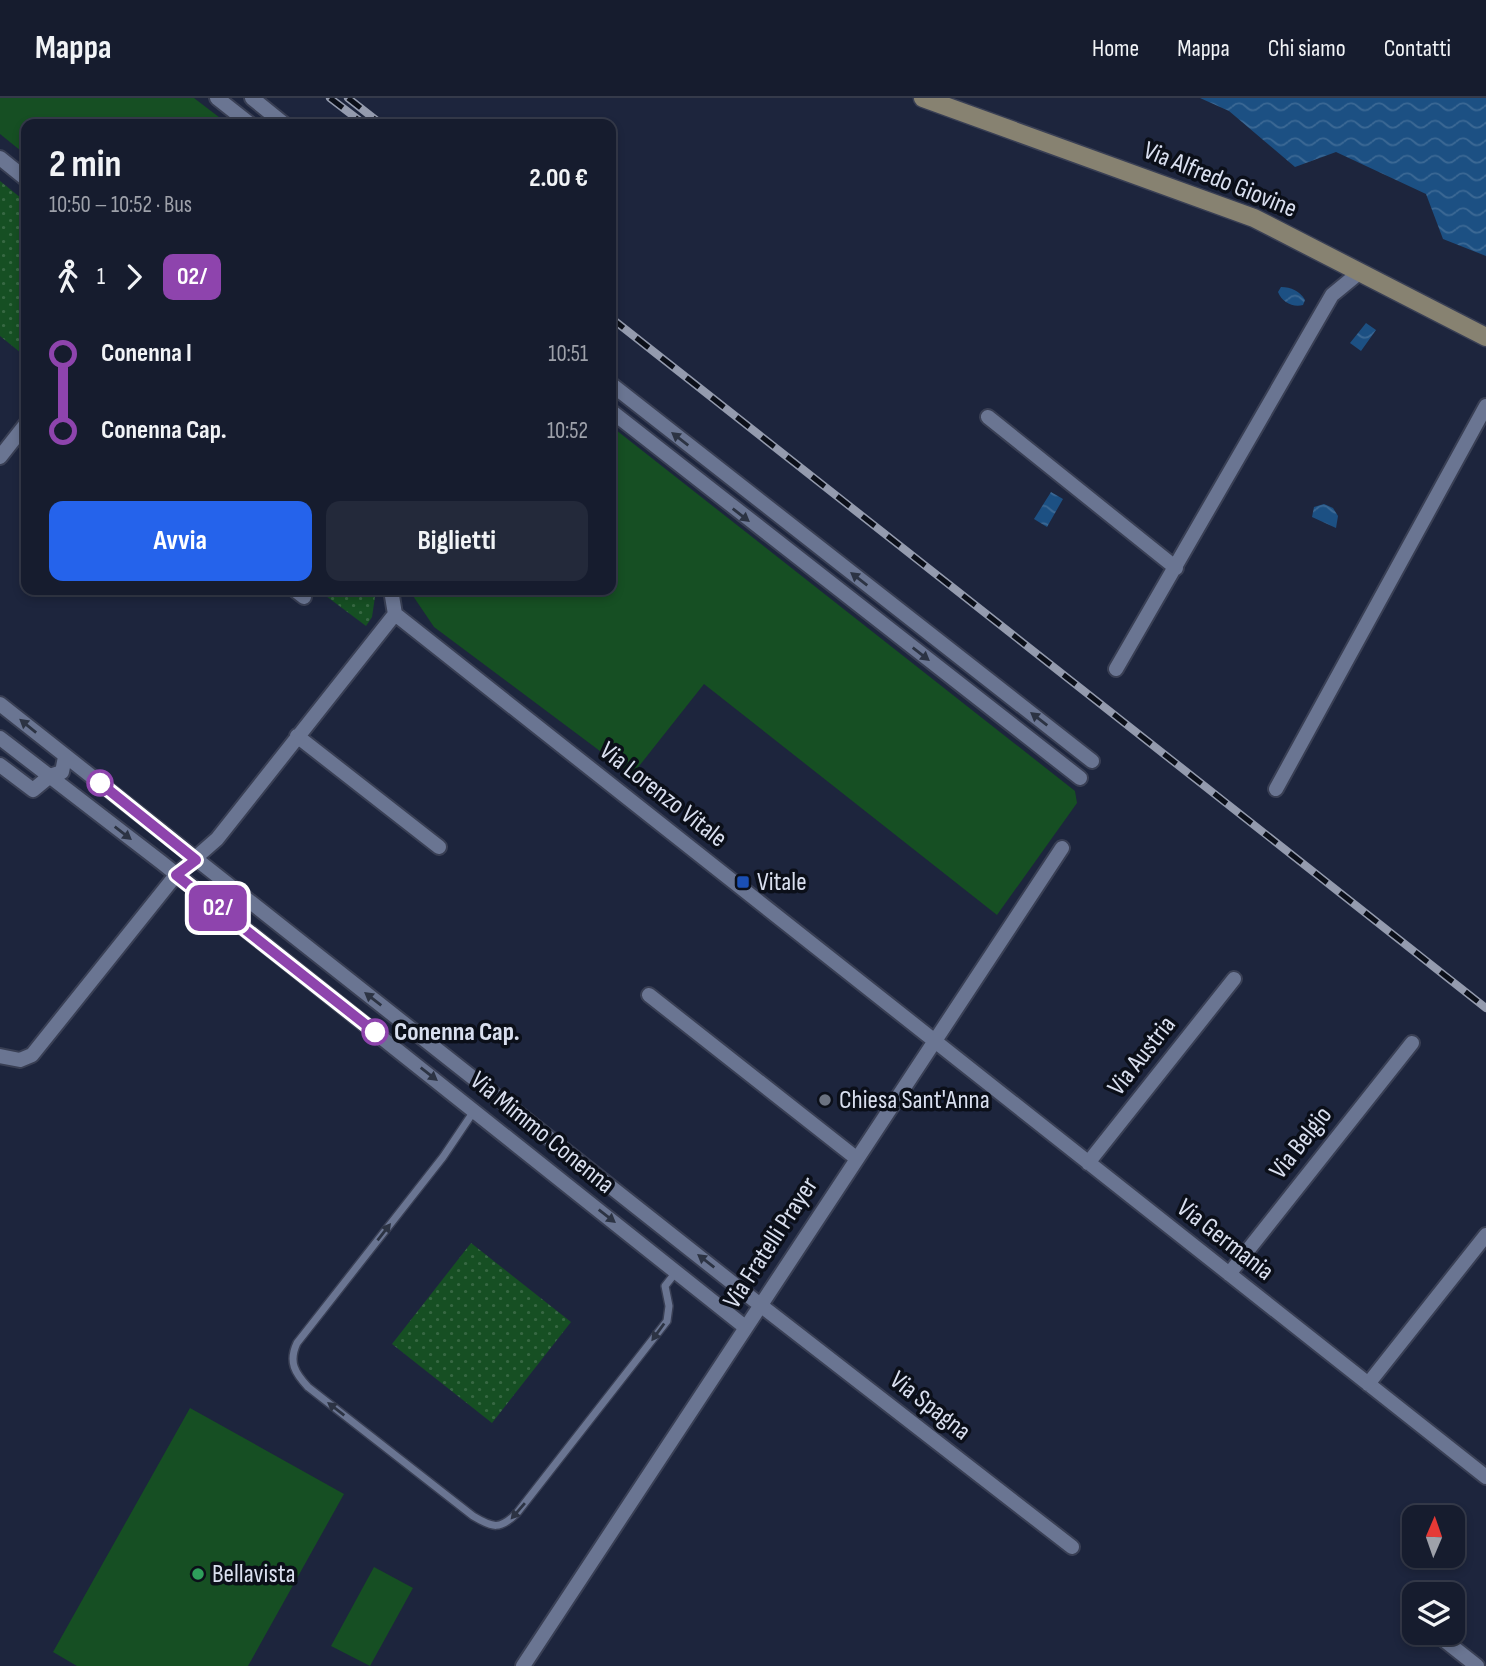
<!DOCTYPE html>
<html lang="it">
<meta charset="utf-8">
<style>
:root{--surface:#161c2e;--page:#23293a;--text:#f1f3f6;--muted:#9ea1aa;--line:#353a4a;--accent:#2563eb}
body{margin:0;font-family:"Sofia Sans Condensed",sans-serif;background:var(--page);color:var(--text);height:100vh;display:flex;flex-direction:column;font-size:26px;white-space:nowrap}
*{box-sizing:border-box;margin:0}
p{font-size:23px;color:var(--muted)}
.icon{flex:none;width:38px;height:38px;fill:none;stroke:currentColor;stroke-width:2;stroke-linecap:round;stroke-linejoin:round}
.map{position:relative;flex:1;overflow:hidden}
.panel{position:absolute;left:21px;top:21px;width:595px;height:476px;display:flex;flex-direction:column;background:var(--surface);border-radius:14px;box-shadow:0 4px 10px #0003,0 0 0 2px var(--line)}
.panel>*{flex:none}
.badge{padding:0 14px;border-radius:10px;font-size:24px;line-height:46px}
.needle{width:46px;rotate:2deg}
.tools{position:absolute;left:1402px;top:1407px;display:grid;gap:14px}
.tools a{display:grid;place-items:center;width:63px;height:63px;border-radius:14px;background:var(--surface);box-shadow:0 4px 10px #0003,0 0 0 2px var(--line);font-size:35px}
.map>.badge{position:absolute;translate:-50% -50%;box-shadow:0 0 0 4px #fff}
.legs{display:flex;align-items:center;gap:10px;height:77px;padding:0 28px;font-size:23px}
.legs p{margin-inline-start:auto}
.summary{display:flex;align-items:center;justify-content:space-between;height:119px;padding:0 28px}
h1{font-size:38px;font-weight:700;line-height:52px}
.primary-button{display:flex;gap:14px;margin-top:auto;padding:14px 28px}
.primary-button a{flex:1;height:80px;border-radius:14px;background:var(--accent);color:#fff;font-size:28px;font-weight:700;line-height:80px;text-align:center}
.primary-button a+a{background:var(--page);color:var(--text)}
ul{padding:0 28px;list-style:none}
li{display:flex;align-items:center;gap:24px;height:77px;font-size:26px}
li i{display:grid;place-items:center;width:10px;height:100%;margin:0 9px;background:currentColor}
li i::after{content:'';width:18px;height:18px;margin:-9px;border:5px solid;border-radius:50%;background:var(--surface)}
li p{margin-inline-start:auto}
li:first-child i{background:linear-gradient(#0000 50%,currentColor 0)}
li:last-child i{background:linear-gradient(currentColor 50%,#0000 0)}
header{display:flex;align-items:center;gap:42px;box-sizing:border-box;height:98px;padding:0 35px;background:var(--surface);border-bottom:2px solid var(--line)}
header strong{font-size:33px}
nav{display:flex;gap:38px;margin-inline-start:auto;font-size:24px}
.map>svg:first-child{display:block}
.green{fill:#164f23}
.park{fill:url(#park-dots)}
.water{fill:url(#water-waves)}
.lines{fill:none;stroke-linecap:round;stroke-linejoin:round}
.service-casing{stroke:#393f54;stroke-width:10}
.minor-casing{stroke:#393f54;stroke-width:18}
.secondary-casing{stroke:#393f54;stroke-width:21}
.service{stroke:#6a7592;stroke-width:7}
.minor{stroke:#6a7592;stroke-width:14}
.secondary{stroke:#878271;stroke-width:18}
.rail-casing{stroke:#949bae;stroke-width:8}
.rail{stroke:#0b0f19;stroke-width:5;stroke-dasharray:16;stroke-linecap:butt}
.oneway{fill:#2c3343}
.line-1-casing{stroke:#fff;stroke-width:16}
.line-1{stroke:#8e44ad;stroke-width:10}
.stop-1-dot{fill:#fff;stroke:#8e44ad;stroke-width:3.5}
.transit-dot{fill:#1a4fb4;stroke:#0b0f19;stroke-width:2.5}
.worship-dot{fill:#6b7280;stroke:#0b0f19;stroke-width:2.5}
.leisure-dot{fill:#2e9e5b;stroke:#0b0f19;stroke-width:2.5}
.labels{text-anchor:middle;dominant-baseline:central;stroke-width:7;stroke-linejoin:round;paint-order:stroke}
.street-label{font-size:26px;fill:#d9dfef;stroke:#0b0f19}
.poi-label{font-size:26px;fill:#d9dfef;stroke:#0b0f19;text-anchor:start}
.stop-label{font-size:26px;font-weight:bold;fill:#d9dfef;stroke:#0b0f19;text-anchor:start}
</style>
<header>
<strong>Mappa</strong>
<nav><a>Home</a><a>Mappa</a><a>Chi siamo</a><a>Contatti</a></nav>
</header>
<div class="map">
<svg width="1486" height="1568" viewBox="0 0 1486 1568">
<defs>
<pattern id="park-dots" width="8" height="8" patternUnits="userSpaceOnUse" patternTransform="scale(1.75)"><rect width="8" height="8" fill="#164f23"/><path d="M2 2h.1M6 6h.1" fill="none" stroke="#376843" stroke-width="1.8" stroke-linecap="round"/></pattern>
<pattern id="water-waves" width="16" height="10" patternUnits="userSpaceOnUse" patternTransform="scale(1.75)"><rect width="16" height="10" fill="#1c5083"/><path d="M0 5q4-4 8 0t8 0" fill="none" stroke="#3c6995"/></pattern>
</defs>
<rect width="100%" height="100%" fill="#1d253d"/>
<path class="green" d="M0,0H194L228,26H26V57L0,36Z
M611,328L1075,693L1077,705L997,817L704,586L632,677L434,529L409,492H611Z
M190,1310L344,1396L248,1568H77L53,1554Z
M374,1469L413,1490L370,1568L331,1548Z"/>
<path class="park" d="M0,83L26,104V259L0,238Z
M318,492H376L372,519L366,528Z
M471,1145L571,1224L492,1325L392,1246Z"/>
<path class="water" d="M1200,0H1486V158L1443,141L1426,96L1336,54L1295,69L1229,13Z
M1281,189C1291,189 1300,193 1305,202L1303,207C1293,210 1282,204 1278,194Z
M1366,225L1376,232L1361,253L1350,245Z
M1051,394L1063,401L1047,429L1034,421Z
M1324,406L1333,410L1338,418L1336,430L1312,419L1314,409Z"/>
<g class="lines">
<g class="service-casing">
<path id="service" d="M474,1013L443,1059L297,1245C288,1264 295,1275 308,1289L473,1418C493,1430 500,1432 517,1415L667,1223L669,1208L665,1188L676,1174"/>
</g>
<g class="minor-casing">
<path id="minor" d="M217,0L250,26
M252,0L284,26
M0,60L26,81
M611,286L1092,663
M611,313L1080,680
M988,319L1176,470
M0,359L26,326
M295,492L304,499
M395,516L1486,1379
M1116,571L1332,197L1360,174
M0,606L759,1206L1072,1449
M297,638L439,749
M0,640L161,764L745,1229
M0,667L33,692L50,678L62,674L65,659
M1276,691L1486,308
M649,897L856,1060
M0,958L20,962L32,957L176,777L217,741L395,516L391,492
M1088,1065L1234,881
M1229,1176L1412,945
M1368,1286L1486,1137
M1439,1538L1477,1568
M523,1568L1062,750"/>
</g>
<g class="secondary-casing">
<path id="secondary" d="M923,0L1254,120L1486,239"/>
</g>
<use href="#service" class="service"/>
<use href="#minor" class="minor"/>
<use href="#secondary" class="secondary"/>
<g class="rail-casing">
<path id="rail" d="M330,0L364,26
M348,0L381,26
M611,220L1486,910"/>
</g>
<use href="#rail" class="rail"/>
</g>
<defs><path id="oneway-solid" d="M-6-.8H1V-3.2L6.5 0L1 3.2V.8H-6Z" transform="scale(1.75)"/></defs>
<g class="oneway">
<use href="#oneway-solid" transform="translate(680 341) rotate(-142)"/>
<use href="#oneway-solid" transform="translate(741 417) rotate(38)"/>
<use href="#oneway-solid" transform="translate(859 481) rotate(-142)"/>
<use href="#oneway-solid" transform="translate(921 556) rotate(38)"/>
<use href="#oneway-solid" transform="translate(1039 621) rotate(-142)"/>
<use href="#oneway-solid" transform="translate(28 628) rotate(-141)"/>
<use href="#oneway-solid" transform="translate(123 735) rotate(38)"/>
<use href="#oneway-solid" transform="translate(373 901) rotate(-142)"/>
<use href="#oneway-solid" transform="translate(429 976) rotate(38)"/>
<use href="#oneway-solid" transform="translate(607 1118) rotate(38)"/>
<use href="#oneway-solid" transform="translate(384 1134) rotate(-52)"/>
<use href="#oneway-solid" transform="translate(706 1163) rotate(-142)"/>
<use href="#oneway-solid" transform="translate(658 1234) rotate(126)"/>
<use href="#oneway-solid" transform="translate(336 1311) rotate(-142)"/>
<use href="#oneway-solid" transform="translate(518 1413) rotate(131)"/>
</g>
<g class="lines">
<g class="line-1-casing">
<path id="line-1" d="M100,685L196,762L176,777L375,934"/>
</g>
<use href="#line-1" class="line-1"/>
</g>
<g class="stop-1-dot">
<circle cx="100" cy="685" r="12"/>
<circle cx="375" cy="934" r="12"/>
</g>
<rect class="transit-dot" x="736" y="777" width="14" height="14" rx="3.5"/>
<circle class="worship-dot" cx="825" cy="1002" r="7"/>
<circle class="leisure-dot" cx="198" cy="1476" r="7"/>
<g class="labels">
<g class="street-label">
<text transform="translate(1220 82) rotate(22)">Via Alfredo Giovine</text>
<text transform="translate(663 697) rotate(38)">Via Lorenzo Vitale</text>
<text transform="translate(1142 958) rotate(-52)">Via Austria</text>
<text transform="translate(542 1035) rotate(39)">Via Mimmo Conenna</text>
<text transform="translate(1301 1045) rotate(-52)">Via Belgio</text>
<text transform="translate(1225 1142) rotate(38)">Via Germania</text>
<text transform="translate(771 1145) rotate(-57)">Via Fratelli Prayer</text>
<text transform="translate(930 1308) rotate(38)">Via Spagna</text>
</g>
<g class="poi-label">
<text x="757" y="784">Vitale</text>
<text x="839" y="1002">Chiesa Sant'Anna</text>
<text x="212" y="1476">Bellavista</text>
</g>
<g class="stop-label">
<text x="394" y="934">Conenna Cap.</text>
</g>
</g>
</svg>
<div class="tools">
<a><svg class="needle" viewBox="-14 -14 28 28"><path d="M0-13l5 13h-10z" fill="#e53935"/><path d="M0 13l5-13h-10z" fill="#9ea1aa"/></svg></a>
<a><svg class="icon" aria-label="layers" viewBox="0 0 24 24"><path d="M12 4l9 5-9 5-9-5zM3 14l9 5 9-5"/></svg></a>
</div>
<b class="badge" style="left:218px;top:810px;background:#8e44ad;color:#fff">02/</b>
<section class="panel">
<div class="summary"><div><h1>2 min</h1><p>10:50 – 10:52 · Bus</p></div><b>2.00 €</b></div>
<div class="legs"><svg class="icon" aria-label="walk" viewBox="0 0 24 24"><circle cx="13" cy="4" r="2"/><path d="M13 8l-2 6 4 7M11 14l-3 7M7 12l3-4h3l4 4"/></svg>1<svg class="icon" aria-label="forward" viewBox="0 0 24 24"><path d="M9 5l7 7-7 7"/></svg><b class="badge" style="background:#8e44ad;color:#fff">02/</b></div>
<ul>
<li><i style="color:#8e44ad"></i><b>Conenna I</b><p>10:51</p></li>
<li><i style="color:#8e44ad"></i><b>Conenna Cap.</b><p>10:52</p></li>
</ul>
<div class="primary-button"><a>Avvia</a><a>Biglietti</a></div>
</section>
</div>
